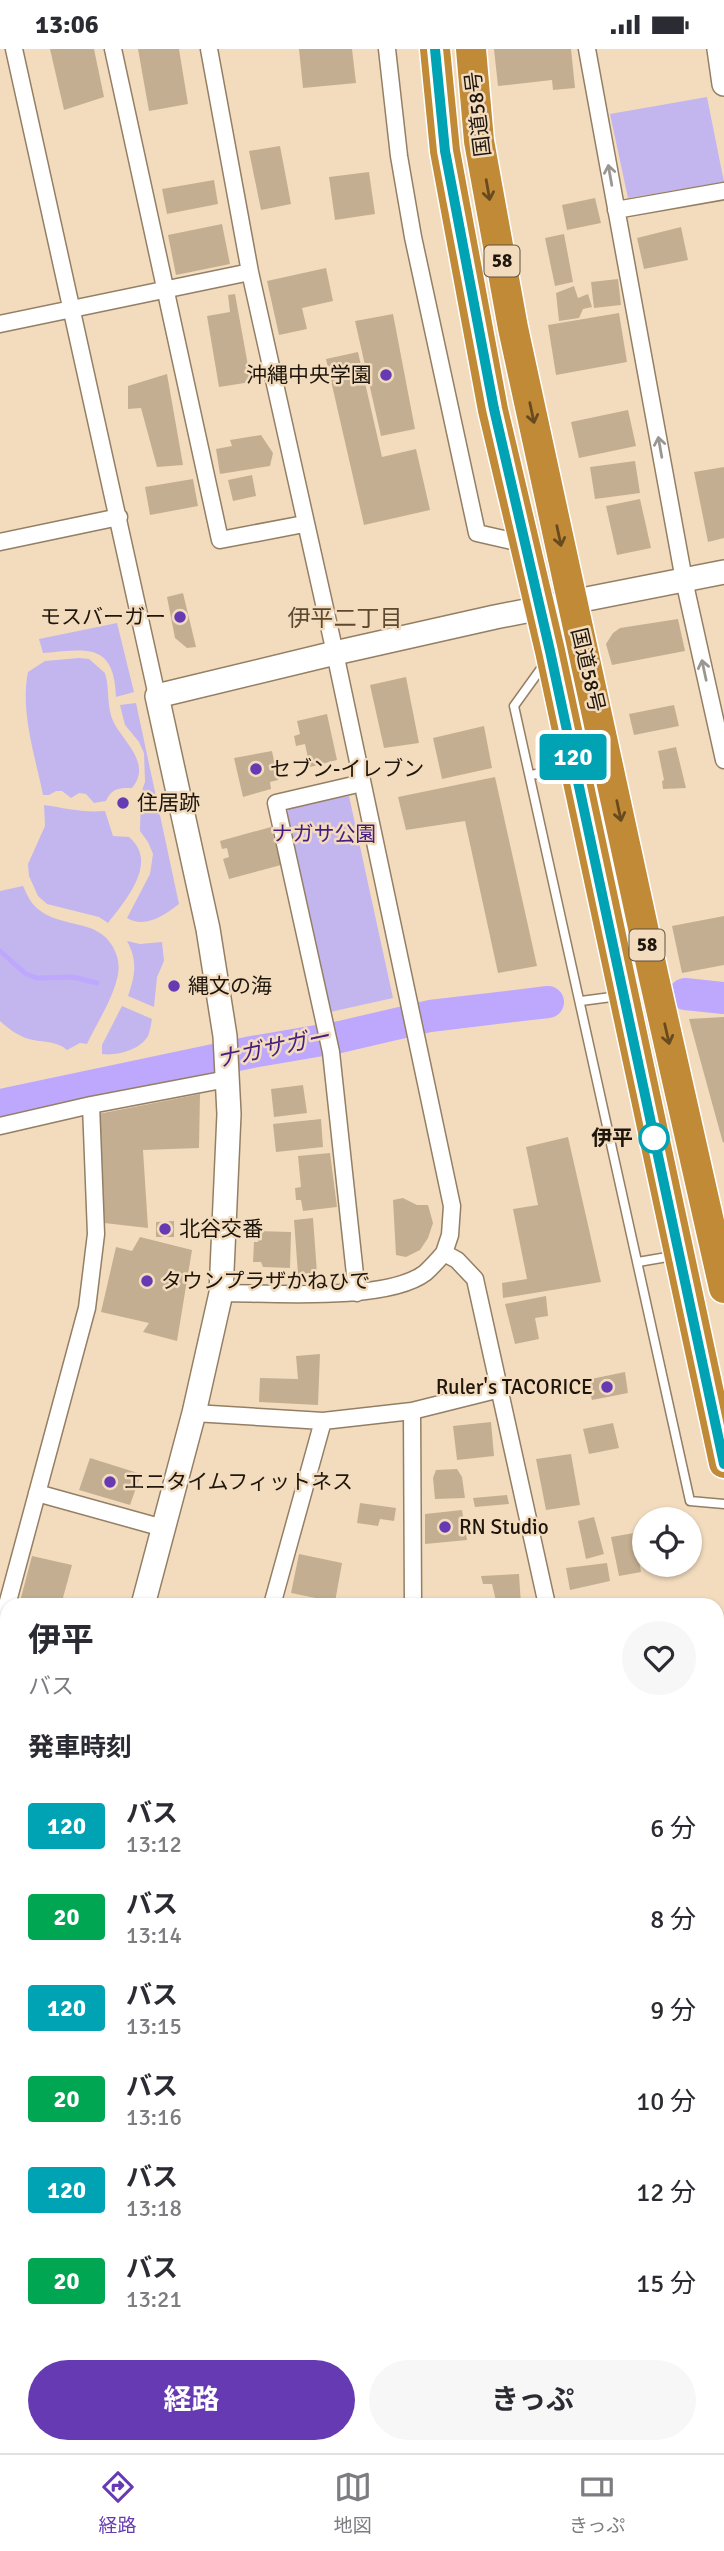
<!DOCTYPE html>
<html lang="ja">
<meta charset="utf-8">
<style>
:root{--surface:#fff;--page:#f7f7f7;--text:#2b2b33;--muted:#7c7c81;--line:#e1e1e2;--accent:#663ab2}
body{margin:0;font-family:Signika,"Noto Sans JP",sans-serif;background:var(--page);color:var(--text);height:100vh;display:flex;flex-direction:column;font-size:26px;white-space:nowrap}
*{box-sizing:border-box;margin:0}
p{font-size:23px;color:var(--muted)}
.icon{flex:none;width:38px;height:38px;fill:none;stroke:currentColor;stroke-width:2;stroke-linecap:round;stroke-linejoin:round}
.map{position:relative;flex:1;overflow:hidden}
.drawer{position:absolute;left:0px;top:1549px;width:724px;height:856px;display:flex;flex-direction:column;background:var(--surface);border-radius:21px 21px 0 0;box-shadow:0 2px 5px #0004}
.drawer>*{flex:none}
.badge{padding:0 14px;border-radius:5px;font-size:24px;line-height:46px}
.buttons{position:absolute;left:632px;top:1458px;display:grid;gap:14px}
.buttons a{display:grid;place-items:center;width:70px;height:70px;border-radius:50%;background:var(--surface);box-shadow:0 2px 5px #0004;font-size:35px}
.map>.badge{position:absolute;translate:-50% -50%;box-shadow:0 0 0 4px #fff}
h2{padding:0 28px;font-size:26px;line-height:63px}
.round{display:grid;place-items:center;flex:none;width:74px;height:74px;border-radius:37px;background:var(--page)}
.head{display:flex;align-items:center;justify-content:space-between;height:119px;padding:0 28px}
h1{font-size:33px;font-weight:700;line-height:52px}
.primary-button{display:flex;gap:14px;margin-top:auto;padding:14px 28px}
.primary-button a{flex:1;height:80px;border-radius:42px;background:var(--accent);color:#fff;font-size:28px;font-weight:700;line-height:80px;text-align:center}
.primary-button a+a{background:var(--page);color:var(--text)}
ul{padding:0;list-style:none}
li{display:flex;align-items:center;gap:21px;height:91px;padding:0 28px}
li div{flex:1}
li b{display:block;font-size:26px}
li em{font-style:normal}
li .badge{min-width:77px;font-weight:700;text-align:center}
.status{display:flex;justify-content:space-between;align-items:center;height:49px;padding:0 35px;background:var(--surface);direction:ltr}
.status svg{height:19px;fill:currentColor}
.tabs{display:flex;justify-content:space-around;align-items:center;height:98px;border-top:2px solid var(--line);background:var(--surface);font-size:19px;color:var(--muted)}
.tabs a{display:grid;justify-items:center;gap:4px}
.tabs .current{color:var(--accent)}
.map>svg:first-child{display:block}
.green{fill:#c3b5ee}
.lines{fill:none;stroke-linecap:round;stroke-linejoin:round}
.stream{stroke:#bea8fe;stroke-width:5}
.river{stroke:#bea8fe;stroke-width:32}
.building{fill:#c4ae91}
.lane-casing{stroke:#947f64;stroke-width:11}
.street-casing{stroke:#947f64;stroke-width:19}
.secondary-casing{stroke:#947f64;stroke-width:26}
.primary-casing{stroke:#fff;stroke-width:30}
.highway-casing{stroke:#fff;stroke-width:33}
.lane{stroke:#fff;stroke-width:8}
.street{stroke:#fff;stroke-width:16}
.secondary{stroke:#fff;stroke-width:23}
.primary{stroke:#dab986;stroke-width:26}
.highway{stroke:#c18a36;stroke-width:30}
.oneway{stroke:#9a9692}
.oneway2{stroke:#674a1f}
.line-casing{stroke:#fff;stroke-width:16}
.line{stroke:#00a3b4;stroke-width:10}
.poi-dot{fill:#663ab2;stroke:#f3dcbe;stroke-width:2.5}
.stop-dot{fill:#fff;stroke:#00a3b4;stroke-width:3.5}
.labels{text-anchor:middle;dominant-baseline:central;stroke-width:5;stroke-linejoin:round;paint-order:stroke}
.shield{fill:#f3dcbe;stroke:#5e5141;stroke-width:2}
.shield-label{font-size:19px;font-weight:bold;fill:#1e160c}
.street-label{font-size:21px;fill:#1e160c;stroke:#f3dcbe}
.poi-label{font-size:21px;fill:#1e160c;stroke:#f3dcbe;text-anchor:start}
.park-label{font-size:21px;fill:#441d7f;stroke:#f3dcbe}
.stop-label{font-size:21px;font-weight:bold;fill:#1e160c;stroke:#f3dcbe;text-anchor:end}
.neighbourhood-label{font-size:23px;fill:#5c492f;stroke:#f3dcbe}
.water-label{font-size:23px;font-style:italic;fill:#451e80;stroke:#f3dcbe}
</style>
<div class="status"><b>13:06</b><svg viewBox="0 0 49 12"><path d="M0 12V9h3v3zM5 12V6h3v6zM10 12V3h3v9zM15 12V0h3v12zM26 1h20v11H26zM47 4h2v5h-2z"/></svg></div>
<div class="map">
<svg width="724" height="2404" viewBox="0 0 724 2404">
<rect width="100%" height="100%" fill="#f3dcbe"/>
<path class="green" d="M707,48L724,133L628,149L610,65Z
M117,574L134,643L116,648C114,592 86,601 43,604L39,590Z
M79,609L89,610L105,624C110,640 106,658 114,674C124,693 152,715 132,739C119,739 112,739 106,752L94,754L86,745L79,744L71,749L62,742H56L49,746H43C35,706 20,663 28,623L45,612Z
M136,654L179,855C165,866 145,880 127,869L150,825L153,805L148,793L140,782L141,744L145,733L144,704L139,693L125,676L120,656Z
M349,747L393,949L330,963L286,765L290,758Z
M44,756C65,759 83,764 105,762L113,787L129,788C159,813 126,851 108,874L99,868L47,855L38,847L29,827L28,815L45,777Z
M23,837C27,845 30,854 38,860C62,880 97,869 113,898C119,909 120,919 117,930C111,953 97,974 87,995L80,994L67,1001C56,991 43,994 29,990C18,987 9,980 0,972V842Z
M127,892L140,895L162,893L164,912L157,928L154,958L128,947C135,927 138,912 127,892Z
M122,957L152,970C151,975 150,982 148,987C140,1001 117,1007 102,1005V996Z"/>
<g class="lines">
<path class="stream" d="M0,902L26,925L37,929L73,928L97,934"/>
<path class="river" d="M685,945L724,949
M0,1056L252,1003L340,988L430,967L548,953"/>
</g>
<path class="building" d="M50,0H94L104,48L64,61Z
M138,0H179L188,55L149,62Z
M299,0H352L356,34L303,39Z
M494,0H571L575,39L553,41L552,31L498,37Z
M280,97L291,155L261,161L249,102Z
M369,123L375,165L335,171L329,128Z
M214,131L218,155L167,165L162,140Z
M595,149L601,174L567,181L562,156Z
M222,175L230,215L176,226L168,186Z
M681,178L688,211L644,220L637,189Z
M564,185L573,233L555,237L545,189Z
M326,219L333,252L302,259L307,280L279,286L267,232Z
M618,230L621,256L594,259L591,233Z
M574,237L578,249L588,245L592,258L583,260L579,269L559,272L556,244Z
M235,245L251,333L219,338L207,267L230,263L228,246Z
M619,264L627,313L556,326L548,276Z
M393,265L415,380L381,387L355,272Z
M358,303L382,408L416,400L430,461L364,476L326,310Z
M167,325L183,416L157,418L141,359L128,360V337Z
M628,361L636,397L579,409L571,373Z
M261,386L273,404L270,417L220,425L216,400L232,397L230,391Z
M635,412L640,444L595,450L590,418Z
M724,418V489L708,493L694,423Z
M252,426L256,447L233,452L228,431Z
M193,430L198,457L150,466L145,438Z
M640,450L651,499L617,506L606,457Z
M183,544L196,598L187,599L175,589L167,548Z
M678,570L685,602L612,616L606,595L613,584L620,579Z
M406,628L419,694L384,699L370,636Z
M674,656L679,677L634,686L629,665Z
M327,665L337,711L310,718L305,695L296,697L294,687L300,685L297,672Z
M484,677L492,719L442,730L433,689Z
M676,698L686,739L663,740L662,732L664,731L658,702Z
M272,702L278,731L270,733L271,740L243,748L234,709Z
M495,728L537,917L498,924L465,772L406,781L398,748Z
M271,778L281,816L229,830L223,810L229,808L227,799L222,800L220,792Z
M724,867V916L682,924L672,877Z
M724,968V1093L723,1094L689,970Z
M303,1036L307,1064L274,1068L271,1040Z
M200,1045L199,1099L143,1101L148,1179L104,1174L98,1065Z
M321,1070L323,1098L276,1103L273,1075Z
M568,1088L601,1233L503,1249L502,1234L527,1230L513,1160L538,1156L526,1098Z
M330,1104L337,1158L303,1162L301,1151H296L295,1139L301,1138L298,1107Z
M403,1149L417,1156H428L433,1174L428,1189L420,1201L406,1208L396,1206L393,1151Z
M313,1169L317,1224L298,1225L294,1171Z
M174,1172V1188H156V1173Z
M258,1182L291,1183L290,1219L263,1218L261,1213H253L254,1193H258Z
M140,1188L192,1201L177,1292L143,1283L149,1274L101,1263L116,1198L132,1202Z
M546,1247L548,1267L535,1269L539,1290L515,1295L505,1255Z
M320,1305L318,1356L259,1353L260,1329L298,1330L296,1307Z
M625,1323L628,1344L592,1351L586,1331Z
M491,1373L494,1407L457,1411L453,1377Z
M613,1374L619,1399L589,1405L583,1380Z
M571,1405L580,1456L546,1461L536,1410Z
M90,1409L141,1425L130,1456L79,1441Z
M457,1420L462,1428L465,1449L435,1450L433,1429L436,1421Z
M507,1446L509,1455L475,1458L473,1449Z
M360,1454L396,1459L394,1472L380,1470L378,1477L357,1474Z
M462,1461L467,1491L425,1495V1465Z
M594,1468L604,1505L586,1510L578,1472Z
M634,1484L641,1523L619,1527L611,1488Z
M299,1505L342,1514L335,1553L291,1544Z
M32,1507L72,1516L61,1556H19Z
M607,1514L610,1532L570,1541L566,1519Z
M519,1525L521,1556H497L492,1535H483L481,1527Z
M0,1603L7,1605V1651L0,1649Z
M0,1675L7,1677V1695L0,1693Z
M724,1834V1860L718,1861V1836Z"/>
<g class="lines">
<g class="lane-casing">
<path id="lane" d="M545,614L514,657L690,1452L724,1455
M531,726L569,719
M581,952L619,947
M638,1213L673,1207
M0,2156H7
M424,2404L429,2398
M556,2404L560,2398"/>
</g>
<g class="street-casing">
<path id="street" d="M14,0L157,647
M113,0L220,491L304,475
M209,0L250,223L335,604L452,1157L450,1186L444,1204L457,1211L475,1230L547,1556
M387,0L399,107L413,188L477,484L525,495
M587,0L684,531L724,711
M616,161L724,142
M0,275L250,223
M0,493L119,468
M0,1077L91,1056L227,1030
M221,1244C271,1244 387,1253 425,1224C432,1218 438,1211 444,1204
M357,1244L331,1003L276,754L362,734
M412,1362L413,1556
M194,1364L323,1372L412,1362L500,1340
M37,1444L163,1479
M272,1556L323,1372
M0,1582L87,1259L96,1185L91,1056"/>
</g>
<g class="secondary-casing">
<path id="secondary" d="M719,0L724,35
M143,1556L194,1364L221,1244L229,1065L225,987L208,880L157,647L335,604L495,568L724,523"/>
</g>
<g class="primary-casing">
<path id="primary" d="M0,1720L7,1721
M0,1746L7,1748
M718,2053L724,2057
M718,2076L724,2080"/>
</g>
<g class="highway-casing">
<path id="highway" d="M435,0L445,102L493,361L550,602L724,1414
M471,0L479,92L513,279L654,929L724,1239"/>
</g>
<use href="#lane" class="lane"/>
<use href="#street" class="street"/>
<use href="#secondary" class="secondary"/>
<use href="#primary" class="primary"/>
<use href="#highway" class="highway"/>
</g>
<defs><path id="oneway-shaft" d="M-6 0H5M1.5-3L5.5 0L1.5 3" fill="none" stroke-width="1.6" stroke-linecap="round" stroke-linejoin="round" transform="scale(1.75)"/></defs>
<g class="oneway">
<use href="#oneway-shaft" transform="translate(610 126) rotate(-100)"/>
<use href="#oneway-shaft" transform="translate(660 398) rotate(-100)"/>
<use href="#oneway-shaft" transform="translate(704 621) rotate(-102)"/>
</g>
<g class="oneway2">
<use href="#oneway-shaft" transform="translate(488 141) rotate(80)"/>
<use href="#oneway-shaft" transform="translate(532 364) rotate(78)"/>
<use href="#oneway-shaft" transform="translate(559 487) rotate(78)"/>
<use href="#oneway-shaft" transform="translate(619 762) rotate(78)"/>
<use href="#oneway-shaft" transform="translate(667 985) rotate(77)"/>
</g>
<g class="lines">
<g class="line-casing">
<path id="line" d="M435,0L445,102L494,360L550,602L724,1415"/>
</g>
<use href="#line" class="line"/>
</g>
<g class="poi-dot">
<circle cx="386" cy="326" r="7"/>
<circle cx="180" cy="568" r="7"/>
<circle cx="256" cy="720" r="7"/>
<circle cx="123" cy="754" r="7"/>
<circle cx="174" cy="937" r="7"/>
<circle cx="165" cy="1180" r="7"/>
<circle cx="147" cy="1232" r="7"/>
<circle cx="607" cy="1338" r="7"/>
<circle cx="110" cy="1433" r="7"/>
<circle cx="445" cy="1478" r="7"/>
</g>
<circle class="stop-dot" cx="654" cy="1089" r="14"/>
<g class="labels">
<g class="shield">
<rect x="484.5" y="196.5" width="35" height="31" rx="5"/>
<rect x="629.5" y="880.5" width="35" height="31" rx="5"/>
</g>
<g class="shield-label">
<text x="502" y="212">58</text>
<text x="647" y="896">58</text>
</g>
<g class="street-label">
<text transform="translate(478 65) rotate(-97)">国道58号</text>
<text transform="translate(588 621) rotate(77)">国道58号</text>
</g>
<g class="poi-label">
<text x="372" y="326" text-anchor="end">沖縄中央学園</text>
<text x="166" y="568" text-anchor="end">モスバーガー</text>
<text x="270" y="720">セブン-イレブン</text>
<text x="137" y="754">住居跡</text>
<text x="188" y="937">縄文の海</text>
<text x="179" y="1180">北谷交番</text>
<text x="161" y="1232">タウンプラザかねひで</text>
<text x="593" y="1338" text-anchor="end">Ruler's TACORICE</text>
<text x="124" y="1433">エニタイムフィットネス</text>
<text x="459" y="1478">RN Studio</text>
</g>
<g class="park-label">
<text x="324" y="785">ナガサ公園</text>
</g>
<g class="stop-label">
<text x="633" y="1089">伊平</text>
</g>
<g class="neighbourhood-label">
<text x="345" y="569">伊平二丁目</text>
</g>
<g class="water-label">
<text transform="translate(273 999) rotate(-12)">ナガサガー</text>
</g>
</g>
</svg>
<div class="buttons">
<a><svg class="icon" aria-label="locate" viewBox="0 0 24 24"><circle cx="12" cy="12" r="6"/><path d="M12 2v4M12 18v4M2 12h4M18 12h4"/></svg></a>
</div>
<b class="badge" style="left:573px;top:708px;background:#00a3b4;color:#fff">120</b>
<section class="drawer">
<div class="head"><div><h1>伊平</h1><p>バス</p></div><a class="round"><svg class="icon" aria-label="heart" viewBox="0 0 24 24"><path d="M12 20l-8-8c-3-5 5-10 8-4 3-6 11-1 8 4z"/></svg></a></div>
<h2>発車時刻</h2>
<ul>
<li><span class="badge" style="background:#00a3b4;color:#fff">120</span><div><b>バス</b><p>13:12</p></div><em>6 分</em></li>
<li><span class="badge" style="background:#00a651;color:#fff">20</span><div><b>バス</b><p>13:14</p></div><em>8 分</em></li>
<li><span class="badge" style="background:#00a3b4;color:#fff">120</span><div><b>バス</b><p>13:15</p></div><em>9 分</em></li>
<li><span class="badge" style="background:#00a651;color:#fff">20</span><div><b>バス</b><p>13:16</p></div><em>10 分</em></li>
<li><span class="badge" style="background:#00a3b4;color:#fff">120</span><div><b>バス</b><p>13:18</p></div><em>12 分</em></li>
<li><span class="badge" style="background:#00a651;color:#fff">20</span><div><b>バス</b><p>13:21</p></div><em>15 分</em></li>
</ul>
<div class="primary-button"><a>経路</a><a>きっぷ</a></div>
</section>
</div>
<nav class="tabs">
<a class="current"><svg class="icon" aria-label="directions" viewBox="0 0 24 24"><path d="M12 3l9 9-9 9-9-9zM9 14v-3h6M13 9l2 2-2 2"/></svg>経路</a>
<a><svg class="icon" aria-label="map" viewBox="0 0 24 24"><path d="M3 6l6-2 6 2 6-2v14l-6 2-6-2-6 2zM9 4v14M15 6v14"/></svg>地図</a>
<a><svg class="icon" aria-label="tickets" viewBox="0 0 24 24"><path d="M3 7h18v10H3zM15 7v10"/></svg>きっぷ</a>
</nav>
